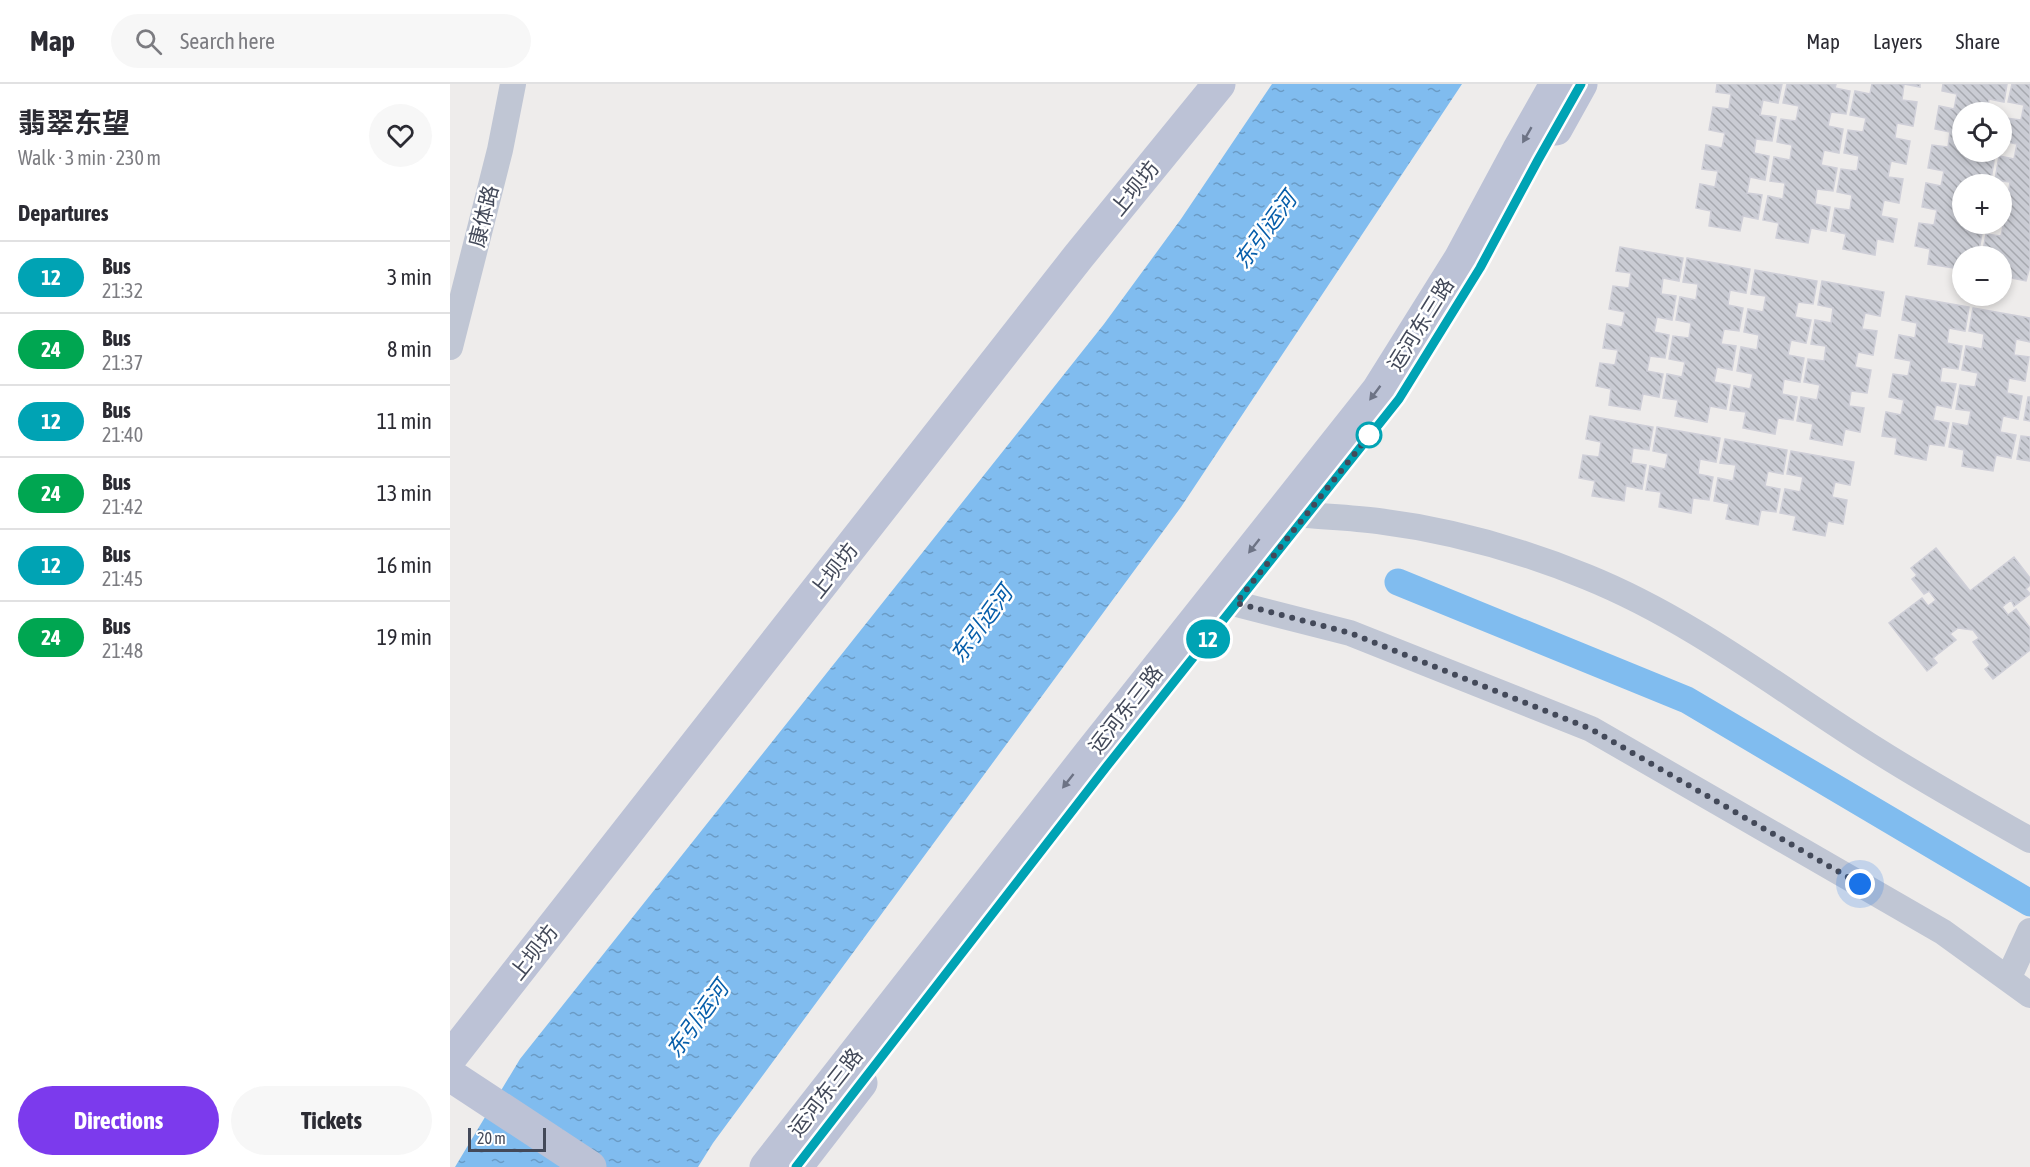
<!DOCTYPE html>
<meta charset="utf-8">
<style>
:root{--surface:#fff;--page:#f7f7f7;--text:#2b2b33;--muted:#7c7c81;--line:#e1e1e2;--accent:#7c3aed}
body{margin:0;font-family:"Asap Condensed","Noto Sans SC",sans-serif;background:var(--page);color:var(--text);height:100vh;display:flex;flex-direction:column;font-size:22px;white-space:nowrap}
*{box-sizing:border-box;margin:0}
p{font-size:20px;color:var(--muted)}
.icon{flex:none;width:33px;height:33px;fill:none;stroke:currentColor;stroke-width:2;stroke-linecap:round;stroke-linejoin:round}
.map{position:relative;flex:1;overflow:hidden}
.panel{display:flex;flex-direction:column;background:var(--surface);width:450px}
.panel>*{flex:none}
.badge{padding:0 12px;border-radius:20px;font-size:21px;line-height:39px}
.buttons{position:absolute;left:1502px;top:18px;display:grid;gap:12px}
.buttons a{display:grid;place-items:center;width:60px;height:60px;border-radius:50%;background:var(--surface);box-shadow:0 3px 9px #0003;font-size:30px}
.scale{position:absolute;left:18px;bottom:15px;width:78px;box-sizing:border-box;padding-left:6px;border:3px solid #434959;border-top:0;font-size:16px;line-height:21px;white-space:nowrap;color:#434959;-webkit-text-stroke:4px #fff;paint-order:stroke}
.you{position:absolute;width:30px;height:30px;margin:-15px;border:4px solid #fff;border-radius:50%;background:#1a73e8;box-shadow:0 0 0 9px #1a73e833}
.map>.badge{position:absolute;translate:-50% -50%;box-shadow:0 0 0 3px #fff}
h2{padding:0 18px;font-size:22px;line-height:54px}
.round{display:grid;place-items:center;flex:none;width:63px;height:63px;border-radius:32px;background:var(--page)}
.overview{display:flex;align-items:center;justify-content:space-between;height:102px;padding:0 18px}
h1{font-size:28px;font-weight:700;line-height:45px}
.button{display:flex;gap:12px;margin-top:auto;padding:12px 18px}
.button a{flex:1;height:69px;border-radius:36px;background:var(--accent);color:#fff;font-size:24px;font-weight:700;line-height:69px;text-align:center}
.button a+a{background:var(--page);color:var(--text)}
ul{padding:0;list-style:none}
li{display:flex;align-items:center;gap:18px;height:72px;padding:0 18px;border-top:2px solid var(--line)}
li div{flex:1}
li b{display:block;font-size:22px}
li em{font-style:normal}
li .badge{min-width:66px;font-weight:700;text-align:center}
header{display:flex;align-items:center;gap:36px;box-sizing:border-box;height:84px;padding:0 30px;background:var(--surface);border-bottom:2px solid var(--line)}
header strong{font-size:28px}
nav{display:flex;gap:33px;margin-inline-start:auto;font-size:21px}
.search{width:420px;height:54px;background:var(--page);display:flex;align-items:center;gap:15px;box-sizing:border-box;padding:0 21px;border-radius:33px;color:var(--muted);font-size:22px}
main{display:flex;flex:1;min-height:0}
.map>svg:first-child{display:block}
.water{fill:url(#water-ripples)}
.lines{fill:none;stroke-linecap:round;stroke-linejoin:round}
.canal{stroke:#80bcef;stroke-width:27}
.building{fill:url(#building-back-hatch);stroke:#cfcfd8;stroke-width:1.5}
.street{stroke:#c0c6d4;stroke-width:26}
.secondary{stroke:#bcc2d6;stroke-width:33}
.oneway{fill:#6d7385}
.line-casing{stroke:#fff;stroke-width:14}
.line{stroke:#00a3b4;stroke-width:9}
.walk{stroke:#434959;stroke-width:6;stroke-dasharray:0 10.8}
.stop-dot{fill:#fff;stroke:#00a3b4;stroke-width:3}
.labels{text-anchor:middle;dominant-baseline:central;stroke-width:5;stroke-linejoin:round;paint-order:stroke}
.street-label{font-size:21px;fill:#434959;stroke:#fff}
.water-label{font-size:22px;font-style:italic;fill:#055daa;stroke:#fff}
</style>
<header>
<strong>Map</strong>
<div class="search"><svg class="icon" aria-label="search" viewBox="0 0 24 24"><circle cx="10" cy="10" r="6"/><path d="M15 15l6 6"/></svg>Search here</div>
<nav><a>Map</a><a>Layers</a><a>Share</a></nav>
</header>
<main>
<section class="panel">
<div class="overview"><div><h1>翡翠东望</h1><p>Walk · 3 min · 230 m</p></div><a class="round"><svg class="icon" aria-label="heart" viewBox="0 0 24 24"><path d="M12 20l-8-8c-3-5 5-10 8-4 3-6 11-1 8 4z"/></svg></a></div>
<h2>Departures</h2>
<ul>
<li><span class="badge" style="background:#00a3b4;color:#fff">12</span><div><b>Bus</b><p>21:32</p></div><em>3 min</em></li>
<li><span class="badge" style="background:#00a651;color:#fff">24</span><div><b>Bus</b><p>21:37</p></div><em>8 min</em></li>
<li><span class="badge" style="background:#00a3b4;color:#fff">12</span><div><b>Bus</b><p>21:40</p></div><em>11 min</em></li>
<li><span class="badge" style="background:#00a651;color:#fff">24</span><div><b>Bus</b><p>21:42</p></div><em>13 min</em></li>
<li><span class="badge" style="background:#00a3b4;color:#fff">12</span><div><b>Bus</b><p>21:45</p></div><em>16 min</em></li>
<li><span class="badge" style="background:#00a651;color:#fff">24</span><div><b>Bus</b><p>21:48</p></div><em>19 min</em></li>
</ul>
<div class="button"><a>Directions</a><a>Tickets</a></div>
</section>
<div class="map">
<svg width="1580" height="1083" viewBox="0 0 1580 1083">
<defs>
<pattern id="water-ripples" width="26" height="14" patternUnits="userSpaceOnUse" patternTransform="scale(1.5)"><rect width="26" height="14" fill="#80bcef"/><path d="M2 4q2-2 4 0t4 0M15 11q2-2 4 0t4 0" fill="none" stroke="#6a9bc5"/></pattern>
<pattern id="building-back-hatch" width="6" height="6" patternUnits="userSpaceOnUse" patternTransform="scale(1.5)"><rect width="6" height="6" fill="#caccd4"/><path d="M-1 5l2 2M0 0l6 6M5-1l2 2" fill="none" stroke="#a6a8af"/></pattern>
</defs>
<rect width="100%" height="100%" fill="#eeeceb"/>
<path class="water" d="M822,0H1012L731,423L263,1059L248,1083H5L70,975L654,240L731,135Z"/>
<g class="lines">
<path class="canal" d="M948,498L1237,616L1580,819"/>
</g>
<path class="building" d="M1267,0H1332L1328,19L1313,16L1310,31L1326,33L1322,57L1306,55L1304,69L1319,72L1315,96L1300,93L1297,109L1312,111L1308,135L1293,132L1290,147L1259,142L1261,127L1246,124L1250,100L1265,103L1268,87L1252,85L1256,61L1272,64L1275,49L1259,46L1263,23L1279,25L1281,10L1266,8Z
M1337,0H1386L1385,4L1400,7L1396,30L1381,28L1378,42L1393,45L1389,69L1374,66L1371,81L1387,84L1383,107L1367,105L1365,120L1380,123L1376,147L1361,144L1358,159L1326,154L1329,139L1313,136L1318,112L1333,115L1335,99L1320,97L1324,73L1340,76L1342,61L1327,58L1331,35L1346,37L1349,22L1333,19Z
M1422,0H1470V3L1454,0L1452,16L1467,18L1463,42L1447,39L1445,54L1460,57L1456,80L1441,77L1438,93L1453,95L1449,119L1434,116L1431,132L1447,135L1443,158L1427,155L1425,171L1393,165L1396,150L1381,147L1385,124L1400,126L1402,111L1387,108L1391,85L1407,87L1409,72L1394,69L1398,46L1413,48L1416,34L1400,31L1405,7L1420,10Z
M1493,0H1557L1554,18L1539,15L1537,28H1512V68H1530L1545,71L1541,95L1526,92L1524,100H1512V140H1517L1516,146L1532,149L1528,172L1512,170L1510,185L1478,180L1480,165L1465,162L1469,139L1484,141L1487,126L1472,123L1476,99L1491,102L1494,87L1478,84L1482,61L1498,63L1500,48L1485,45L1489,22L1504,25L1507,10L1492,7Z
M1562,0H1580V182L1576,197L1551,192V172H1532L1536,150L1551,152L1554,137L1551,136V112L1558,113L1560,98L1545,96L1549,72L1564,75L1567,60L1552,57L1556,34L1571,36L1574,21L1558,18Z
M1170,163L1233,174L1229,197L1213,194L1211,210L1226,212L1222,236L1207,233L1204,248L1219,251L1215,274L1200,272L1197,287L1213,290L1209,313L1193,310L1190,326L1159,321L1161,305L1146,302L1150,279L1165,281L1168,266L1153,264L1157,240L1172,243L1175,228L1159,225L1163,202L1179,204L1181,189L1166,187Z
M1237,174L1300,185L1296,209L1280,206L1278,221L1293,224L1289,247L1274,245L1271,260L1286,262L1282,286L1267,283L1264,298L1280,301L1276,325L1260,322L1257,338L1225,332L1228,316L1213,314L1217,290L1232,293L1235,278L1219,275L1223,252L1239,254L1241,239L1226,236L1230,213L1246,216L1248,200L1233,198Z
M1305,186L1367,197L1363,220L1348,218L1345,233L1361,236L1356,259L1341,256L1338,271L1354,274L1350,298L1334,295L1332,310L1347,313L1343,336L1328,334L1325,350L1293,344L1296,328L1280,326L1284,302L1300,305L1303,290L1287,287L1291,263L1307,266L1309,251L1294,248L1298,225L1313,228L1316,212L1301,210Z
M1372,197L1434,208L1430,232L1415,229L1412,245L1427,247L1423,271L1408,268L1405,283L1421,286L1417,309L1401,307L1399,322L1414,324L1410,348L1395,345L1392,361L1360,355L1363,340L1347,337L1351,313L1367,316L1370,301L1354,298L1358,275L1374,277L1376,262L1361,260L1365,236L1381,239L1383,224L1368,221Z
M1456,212L1519,223L1515,247L1499,244L1497,259L1512,262L1508,285L1492,283L1490,298L1506,300L1501,324L1486,321L1483,336L1499,339L1494,362L1479,360L1476,376L1445,370L1447,354L1432,352L1436,328L1451,331L1454,316L1439,313L1443,290L1458,292L1461,277L1445,274L1449,251L1465,254L1467,239L1452,236Z
M1523,224L1580,234V258L1566,255L1564,271L1579,273L1575,297L1559,294L1557,309L1572,312L1568,335L1553,332L1550,348L1566,351L1561,374L1546,371L1543,387L1512,382L1514,366L1499,363L1503,339L1518,342L1521,327L1506,325L1510,301L1525,303L1528,289L1512,286L1516,262L1532,265L1534,250L1519,247Z
M1578,313H1580V337L1574,336Z
M1140,332L1203,343L1199,366L1183,364L1181,379L1196,381L1192,405L1176,402L1174,417L1142,412L1145,397L1129,394L1133,371L1149,373L1151,358L1136,355Z
M1207,343L1270,354L1266,378L1250,375L1248,390L1263,393L1259,416L1243,414L1241,429L1209,423L1211,408L1196,406L1200,382L1215,385L1218,370L1203,367Z
M1571,352L1580,353V377L1567,375Z
M1275,355L1337,366L1333,390L1318,387L1315,402L1330,405L1326,428L1311,426L1308,441L1276,435L1279,420L1264,417L1268,394L1283,397L1286,381L1270,379Z
M1341,367L1404,378L1400,401L1385,398L1382,413L1397,416L1393,440L1378,437L1375,452L1343,446L1346,432L1330,429L1335,405L1350,408L1353,393L1337,390Z
M1486,464L1520,507L1564,473L1580,494V501L1576,505L1580,510L1564,522L1561,516L1552,523L1558,531L1566,525L1580,544V566L1543,595L1535,585L1540,581L1523,558L1529,554L1523,546L1508,544L1500,550L1506,556L1483,574L1487,579L1477,587L1439,539L1472,514L1478,522L1486,516L1479,507L1474,510L1462,495L1467,491L1461,484Z"/>
<g class="lines">
<path class="street" d="M0,263L50,66L63,0
M856,431C880,433 904,434 928,437C999,446 1071,466 1137,493C1243,536 1332,607 1428,667C1477,698 1529,727 1580,756
M763,514L900,549L1141,645L1493,848L1580,911
M1558,895L1580,847"/>
<path class="secondary" d="M1106,45L1131,0
M0,974L628,173L769,0
M0,991L140,1083
M316,1083L637,673L928,306L1010,175L1068,67L1106,0
M346,1083L411,999"/>
</g>
<defs><path id="oneway-solid" d="M-6-.8H1V-3.2L6.5 0L1 3.2V.8H-6Z" transform="scale(1.5)"/></defs>
<g class="oneway">
<use href="#oneway-solid" transform="translate(1077 51) rotate(120)"/>
<use href="#oneway-solid" transform="translate(925 309) rotate(127)"/>
<use href="#oneway-solid" transform="translate(804 462) rotate(128)"/>
<use href="#oneway-solid" transform="translate(618 697) rotate(128)"/>
</g>
<g class="lines">
<g class="line-casing">
<path id="line" d="M346,1083L657,682L949,315L1030,184L1088,76L1131,0"/>
</g>
<use href="#line" class="line"/>
<path class="walk" d="M919,351L922,348L786,519L900,549L1141,645L1410,800"/>
</g>
<circle class="stop-dot" cx="919" cy="351" r="12"/>
<g class="labels">
<g class="street-label">
<text transform="translate(684 104) rotate(-51)">上坝坊</text>
<text transform="translate(33 132) rotate(-76)">康体路</text>
<text transform="translate(970 240) rotate(-58)">运河东三路</text>
<text transform="translate(383 486) rotate(-52)">上坝坊</text>
<text transform="translate(675 625) rotate(-52)">运河东三路</text>
<text transform="translate(83 868) rotate(-52)">上坝坊</text>
<text transform="translate(375 1008) rotate(-52)">运河东三路</text>
</g>
<g class="water-label">
<text transform="translate(815 146) rotate(-54)">东引运河</text>
<text transform="translate(531 540) rotate(-54)">东引运河</text>
<text transform="translate(247 935) rotate(-54)">东引运河</text>
</g>
</g>
</svg>
<div class="buttons">
<a><svg class="icon" aria-label="locate" viewBox="0 0 24 24"><circle cx="12" cy="12" r="6"/><path d="M12 2v4M12 18v4M2 12h4M18 12h4"/></svg></a>
<a>+</a>
<a>−</a>
</div>
<div class="scale">20 m</div>
<div class="you" style="left:1410px;top:800px"></div>
<b class="badge" style="left:758px;top:555px;background:#00a3b4;color:#fff">12</b>
</div>
</main>
